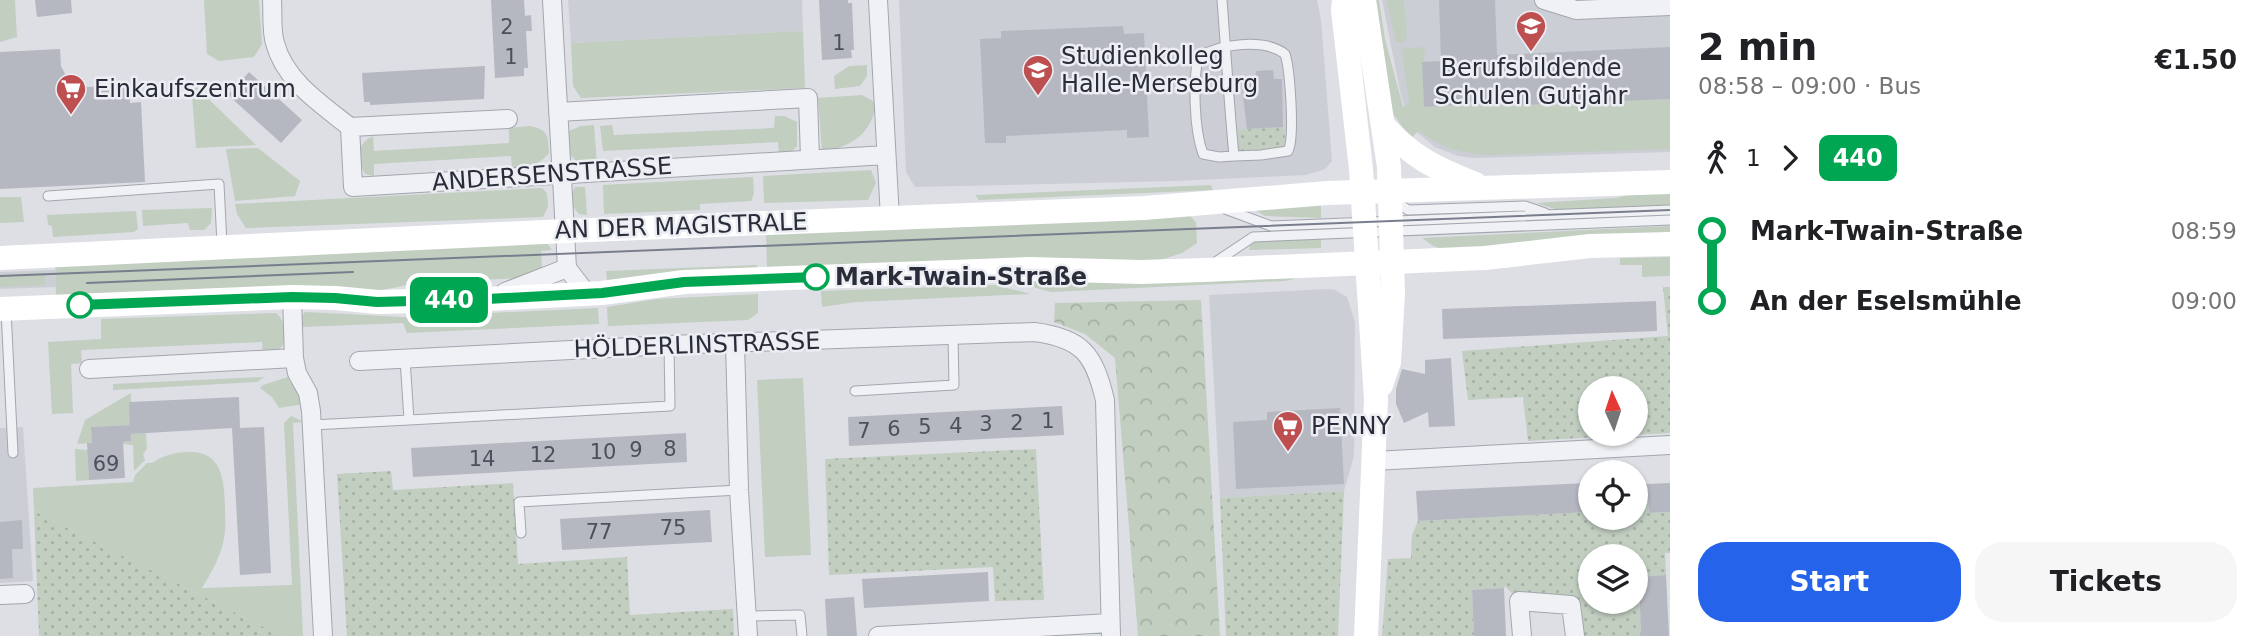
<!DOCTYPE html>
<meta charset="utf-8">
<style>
:root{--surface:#fff;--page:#f6f6f6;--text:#202124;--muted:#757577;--accent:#2563eb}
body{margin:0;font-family:"DejaVu Sans",sans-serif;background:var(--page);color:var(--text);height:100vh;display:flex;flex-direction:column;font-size:26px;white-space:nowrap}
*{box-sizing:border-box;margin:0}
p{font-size:23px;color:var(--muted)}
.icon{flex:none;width:38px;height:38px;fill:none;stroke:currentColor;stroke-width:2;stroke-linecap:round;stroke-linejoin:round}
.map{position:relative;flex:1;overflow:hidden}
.panel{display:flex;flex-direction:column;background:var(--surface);width:595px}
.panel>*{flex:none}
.badge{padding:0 14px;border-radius:10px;font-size:24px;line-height:46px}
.needle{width:46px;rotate:357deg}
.fabs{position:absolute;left:1578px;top:376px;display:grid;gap:14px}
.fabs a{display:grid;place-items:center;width:70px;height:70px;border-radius:50%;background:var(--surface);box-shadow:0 2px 5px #0004;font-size:35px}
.map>.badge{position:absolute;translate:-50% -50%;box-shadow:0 0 0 4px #fff}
.legs{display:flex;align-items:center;gap:10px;height:77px;padding:0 28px;font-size:23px}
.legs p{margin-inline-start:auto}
.summary{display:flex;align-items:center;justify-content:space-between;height:119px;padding:0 28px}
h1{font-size:38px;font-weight:800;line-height:52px}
.button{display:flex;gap:14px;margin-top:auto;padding:14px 28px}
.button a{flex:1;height:80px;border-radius:28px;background:var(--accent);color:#fff;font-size:28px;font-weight:800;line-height:80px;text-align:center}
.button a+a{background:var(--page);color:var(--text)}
ul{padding:0 28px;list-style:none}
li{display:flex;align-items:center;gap:24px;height:70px;font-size:26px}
li i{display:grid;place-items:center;width:10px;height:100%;margin:0 9px;background:currentColor}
li i::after{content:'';width:18px;height:18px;margin:-9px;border:5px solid;border-radius:50%;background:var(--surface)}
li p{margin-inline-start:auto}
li:first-child i{background:linear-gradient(#0000 50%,currentColor 0)}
li:last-child i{background:linear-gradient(currentColor 50%,#0000 0)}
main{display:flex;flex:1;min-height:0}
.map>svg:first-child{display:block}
.built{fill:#ccced6}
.grass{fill:#c1cec0}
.forest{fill:url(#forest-crowns)}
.park{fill:url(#park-dots);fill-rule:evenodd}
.building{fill:#b5b8c1}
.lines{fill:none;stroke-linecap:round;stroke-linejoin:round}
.lane-casing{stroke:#a3a6ae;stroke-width:11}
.street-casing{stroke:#a3a6ae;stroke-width:20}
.lane{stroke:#f0f1f4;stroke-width:9}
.street{stroke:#f0f1f4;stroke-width:18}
.secondary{stroke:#fff;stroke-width:24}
.tram{stroke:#797e8d;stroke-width:2}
.line-1-casing{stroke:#fff;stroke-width:16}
.line-1{stroke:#00a651;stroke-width:10}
.stop-1-dot{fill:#fff;stroke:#00a651;stroke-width:3.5}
.labels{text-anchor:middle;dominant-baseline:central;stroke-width:5;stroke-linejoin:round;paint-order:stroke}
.number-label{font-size:21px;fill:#4c505c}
.poi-label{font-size:24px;fill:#292d3a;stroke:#eceef3;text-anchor:start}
.street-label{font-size:24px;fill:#292d3a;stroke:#eceef3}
.stop-label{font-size:24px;font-weight:bold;fill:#292d3a;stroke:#eceef3;text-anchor:start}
</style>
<main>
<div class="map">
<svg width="1670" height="636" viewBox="0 0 1670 636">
<defs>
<pattern id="forest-crowns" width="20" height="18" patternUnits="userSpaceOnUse" patternTransform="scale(1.75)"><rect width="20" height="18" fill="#c1cec0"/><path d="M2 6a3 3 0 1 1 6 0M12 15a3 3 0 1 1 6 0" fill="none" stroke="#a6b1a6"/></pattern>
<pattern id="park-dots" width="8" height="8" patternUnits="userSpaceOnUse" patternTransform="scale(1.75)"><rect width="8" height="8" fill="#c1cec0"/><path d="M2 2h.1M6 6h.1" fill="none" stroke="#a6b1a6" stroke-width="1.8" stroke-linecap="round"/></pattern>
</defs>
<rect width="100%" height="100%" fill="#dddfe5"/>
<path class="built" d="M568,0H802L803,31L571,43Z
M899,0H1317L1321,20L1332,161L1325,169L1306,175L1176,181L915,187L906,172Z
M1382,0H1544L1670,6V152L1473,158L1458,156L1435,147L1418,133L1407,114L1401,96Z
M55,270L56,287L0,289V272Z
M1327,289L1335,290L1347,297L1355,322L1354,456L1344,491L1220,498L1209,295Z
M23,427L33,581L0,583V428Z"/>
<path class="grass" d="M0,0H15L17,37L0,42Z
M204,0H259L262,44L254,57L219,61L207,54Z
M1374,0H1379L1385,39L1403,107L1409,104L1402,49L1425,47L1424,61L1422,62L1424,107L1462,105V102L1517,100L1518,105L1670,99V149L1488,155C1460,153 1440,148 1419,130L1411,139L1389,108Z
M1386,0H1404L1407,39L1403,43L1396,41Z
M803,31L805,88L581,98L573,86L571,43Z
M867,65V76L860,86L835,89L834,76L849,66Z
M191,82L256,145L196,148Z
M862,95L873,101L876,106C870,135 850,148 822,151L818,98Z
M775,116H784L797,122V146L789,154L779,155L778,142L603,151L600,126L612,125L614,135L774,128Z
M594,125L597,165H581C569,156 563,146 569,131L581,126Z
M529,126C548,129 548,135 549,153C538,166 529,167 512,169L511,156L374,164V176L365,174C357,159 356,144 373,136L374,151L509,143V128Z
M258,148L300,181L295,196L235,201L226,149Z
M871,170L876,183L868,200L764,203L763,176Z
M753,177L754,194L751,201L700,204V210L604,214L603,185Z
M1211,185L1213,190L979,200L975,195Z
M575,187H585L587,215L579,214C571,206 569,197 575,187Z
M542,188L547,193L548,207L543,217L246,228L237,214L235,204Z
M1670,190V205L1558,210L1536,203L1616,198L1638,192Z
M0,197H21L24,222L0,223Z
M1321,205V218L1265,216L1252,208Z
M212,208L211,223L204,230H190L188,223L143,226L142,210Z
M136,211L138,229L134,232L53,237L52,226L48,225L47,215Z
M1190,216L1196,222L1197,243L1182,253L1157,261L767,269L766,231Z
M1670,226V235L1446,250L1433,246L1422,238Z
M1321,239V248L1249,250L1251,242Z
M546,242L552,250L541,251L542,268L521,278L417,283L378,291L56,298L55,260Z
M1670,257V276L1642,277V265H1620V258Z
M757,265V269L607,281L606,271Z
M45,273V285L0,287V275Z
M1296,275L1294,279L1284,281L1051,292L1011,281Z
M995,285L1031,294L856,302L822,307L821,291Z
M758,294V313L748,320L608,326L607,307L657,299Z
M598,308L599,324L407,333L403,323L301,327V317L305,312L403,317Z
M276,313C293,330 289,353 263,354L262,342L81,350L82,363L71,364L73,413L52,414L48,342L101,339V319Z
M264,377L257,382L113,390V384Z
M288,377L290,382L300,391L303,404L279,408L272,397L260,388L263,385Z
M803,378L811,555L765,557L757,380Z
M131,393L130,425L91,427L92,443L77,444L85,420Z
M291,416L304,422L293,423L303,636H281L34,511L33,488L133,482L135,475L147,463H152C163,456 174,452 187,452C222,450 224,479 225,506C225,516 226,528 224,538C221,556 211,573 202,588L292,585L284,423Z
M146,433L147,449L143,454L145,460L134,471L133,445L123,444V442L131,441L130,434Z
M75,449L88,450L89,480L76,481Z"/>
<path class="forest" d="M1201,300L1220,636H1138L1115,358L1085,334L1054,322L1055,303Z"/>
<path class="park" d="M1283,127L1286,143L1284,147L1239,151L1238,130Z
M1663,287H1670V433L1528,441L1523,397L1468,400L1462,351L1668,336ZM1591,388H1636V434H1591Z
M1036,449L1044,600L995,601L993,567L829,575L825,459Z
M391,471L393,490L513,483L518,564L627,557L630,615L733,609L734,636H347L337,474Z
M1588,483H1591V518H1636V483L1647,484L1649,513L1670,512V553H1665L1666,575L1639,577L1641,636H1574L1568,605L1519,601L1505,586L1504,588L1472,590L1474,636H1382L1388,559L1411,558L1412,535L1418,521L1589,512ZM1591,556H1636V602H1591Z
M1344,491L1338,636H1226L1220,498Z
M34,511L281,636H39Z"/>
<path class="building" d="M35,0H71L72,13L37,17Z
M491,0H524L525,16L531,15L532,31H526L528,68H524V76L495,78Z
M819,0H848V3H852L854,50H851L852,58L822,60Z
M1439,0H1495L1497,55L1670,47V99L1517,105V100L1462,102V105L1424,107L1422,62L1441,61Z
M1123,26L1124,34L1144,33L1149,137L1127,138V130L1006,136V143H985L980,39L1001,38V31Z
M60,49L61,66L67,78L88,87L129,85L130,103L141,102L145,182L0,189V52Z
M485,66L484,99L370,105V102H364L362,73Z
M1273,70L1274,79H1282L1283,127L1247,129L1241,81L1255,80L1256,71Z
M249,72L302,120L281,143L228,95Z
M1656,301L1657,331L1443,339L1442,309Z
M1451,358L1455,426L1429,427L1428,412L1404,423L1396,404V389L1402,369L1425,374V360Z
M239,397L240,428L264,427L271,573L240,575L232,428L130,434L129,402Z
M1062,406L1064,435L849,446L848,417Z
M1340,408L1344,484L1236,489L1233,422L1267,420V412Z
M130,425L131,441L123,442L125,478L89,480L87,443H92L91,427Z
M686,433L687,462L413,477L411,448Z
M1588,483L1590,512L1418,521L1416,491Z
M1670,483V512L1649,513L1647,484Z
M710,510L712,542L562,550L560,519Z
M22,520L23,549H12L13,578L0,579V522Z
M988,572L989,601L864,608L862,579Z
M1666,575L1669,636H1641L1639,577Z
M1504,588L1506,636H1474L1472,590Z
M854,597L857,636H827L825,599Z"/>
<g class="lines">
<g class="lane-casing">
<path id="lane" d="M1222,0C1226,52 1229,104 1234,156L1261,155L1288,151C1295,138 1290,69 1285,54C1264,38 1219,44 1198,57C1193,83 1194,129 1203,154L1219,157L1234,156
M48,196L219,184L222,244
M1395,201L1408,210L1525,206L1545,213
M1225,209L1271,226L1670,210
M1214,263L1253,237L1670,220
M6,310L13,453
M405,359L409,420L670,406L669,345
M855,391L954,385L953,336
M312,425L409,420
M521,533L519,502L739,490
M747,616L800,615L802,636"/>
</g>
<g class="street-casing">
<path id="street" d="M272,0C273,14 271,30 275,43C285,81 321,104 350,127L508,119
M552,0L567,268L587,294
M878,0L890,218
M1544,0L1576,10L1670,6
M558,112L808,98L810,158
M350,127L353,187L886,155
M505,292L567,268
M292,297L294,358L297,373L308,393L311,411L323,636
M735,343L739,490L748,636
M359,361L669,345L1034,332C1083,338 1094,355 1105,400L1111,636
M89,369L294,358
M1374,461L1670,445
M0,595L25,594
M878,636L1110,623
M1522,636L1519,601L1571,605L1575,636"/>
</g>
<use href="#lane" class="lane"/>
<use href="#street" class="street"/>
<path class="secondary" d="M1344,0L1343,10L1361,169L1376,399L1366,636
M1364,0L1389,167L1393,293L1389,362L1381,385
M1383,125C1413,158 1435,168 1475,184
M0,258L565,231L1144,208L1327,193L1670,182
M0,309L292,297L335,298L378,302L487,299L602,293L684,282L1029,269L1141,272L1204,270L1485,258L1590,246L1670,244"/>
<path class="tram" d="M0,276L1670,210
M87,283L353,272"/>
</g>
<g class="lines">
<g class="line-1-casing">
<path id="line-1" d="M80,305L292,297L335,298L377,302L487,299L602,293L684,282L816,277"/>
</g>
<use href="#line-1" class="line-1"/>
</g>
<defs>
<g id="school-pin" transform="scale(1.575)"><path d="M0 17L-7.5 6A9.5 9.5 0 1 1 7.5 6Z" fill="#be4f50" stroke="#eceef3"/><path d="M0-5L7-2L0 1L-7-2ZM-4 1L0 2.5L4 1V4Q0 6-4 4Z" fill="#fff"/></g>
<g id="university-pin" transform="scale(1.575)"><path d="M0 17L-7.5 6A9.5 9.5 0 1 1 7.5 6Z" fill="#be4f50" stroke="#eceef3"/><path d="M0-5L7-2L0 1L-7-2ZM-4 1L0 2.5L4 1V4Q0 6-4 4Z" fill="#fff"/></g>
<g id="supermarket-pin" transform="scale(1.575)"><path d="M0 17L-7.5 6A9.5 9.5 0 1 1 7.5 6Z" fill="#be4f50" stroke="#eceef3"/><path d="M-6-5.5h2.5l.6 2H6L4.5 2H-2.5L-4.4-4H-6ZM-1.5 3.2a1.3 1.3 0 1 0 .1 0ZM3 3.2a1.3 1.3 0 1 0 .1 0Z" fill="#fff"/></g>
</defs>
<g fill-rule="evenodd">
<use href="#school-pin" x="1531" y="26"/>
<use href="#university-pin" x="1038" y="70"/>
<use href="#supermarket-pin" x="71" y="89"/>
<use href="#supermarket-pin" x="1288" y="426"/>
</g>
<g class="stop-1-dot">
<circle cx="816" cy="277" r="12"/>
<circle cx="80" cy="305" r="12"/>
</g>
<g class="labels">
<g class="number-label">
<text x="507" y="27">2</text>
<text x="839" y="43">1</text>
<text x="511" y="57">1</text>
<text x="1048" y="421">1</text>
<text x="1017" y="423">2</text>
<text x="986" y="424">3</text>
<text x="956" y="426">4</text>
<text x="925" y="427">5</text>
<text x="894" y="429">6</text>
<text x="864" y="431">7</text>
<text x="670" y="449">8</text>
<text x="636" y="450">9</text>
<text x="603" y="452">10</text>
<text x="543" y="455">12</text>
<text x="482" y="459">14</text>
<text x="106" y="464">69</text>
<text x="673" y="528">75</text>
<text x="599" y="532">77</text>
</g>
<g class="poi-label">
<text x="1061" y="56">Studienkolleg<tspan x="1061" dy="28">Halle-Merseburg</tspan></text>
<text x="1531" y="68" text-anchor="middle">Berufsbildende<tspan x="1531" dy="28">Schulen Gutjahr</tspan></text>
<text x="94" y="89">Einkaufszentrum</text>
<text x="1311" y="426">PENNY</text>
</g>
<g class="street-label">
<text transform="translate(552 174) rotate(-4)">ANDERSENSTRASSE</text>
<text transform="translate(681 226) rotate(-2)">AN DER MAGISTRALE</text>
<text transform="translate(697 345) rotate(-2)">HÖLDERLINSTRASSE</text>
</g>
<g class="stop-label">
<text x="835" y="277">Mark-Twain-Straße</text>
</g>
</g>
</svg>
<div class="fabs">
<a><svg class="needle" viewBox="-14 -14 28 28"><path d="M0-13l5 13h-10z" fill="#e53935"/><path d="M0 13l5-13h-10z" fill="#757577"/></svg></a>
<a><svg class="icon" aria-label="locate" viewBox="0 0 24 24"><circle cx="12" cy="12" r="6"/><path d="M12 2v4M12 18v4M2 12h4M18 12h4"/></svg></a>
<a><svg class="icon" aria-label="layers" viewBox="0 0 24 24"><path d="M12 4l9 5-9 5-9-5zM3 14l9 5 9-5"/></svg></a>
</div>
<b class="badge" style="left:449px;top:300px;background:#00a651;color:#fff">440</b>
</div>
<section class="panel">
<div class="summary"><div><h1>2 min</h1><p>08:58 – 09:00 · Bus</p></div><b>€1.50</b></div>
<div class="legs"><svg class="icon" aria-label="walk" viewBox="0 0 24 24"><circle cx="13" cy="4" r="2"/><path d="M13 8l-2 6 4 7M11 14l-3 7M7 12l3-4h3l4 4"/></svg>1<svg class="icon" aria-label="forward" viewBox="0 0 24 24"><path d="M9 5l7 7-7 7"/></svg><b class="badge" style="background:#00a651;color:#fff">440</b></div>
<ul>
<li><i style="color:#00a651"></i><b>Mark-Twain-Straße</b><p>08:59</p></li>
<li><i style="color:#00a651"></i><b>An der Eselsmühle</b><p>09:00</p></li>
</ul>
<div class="button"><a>Start</a><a>Tickets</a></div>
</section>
</main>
